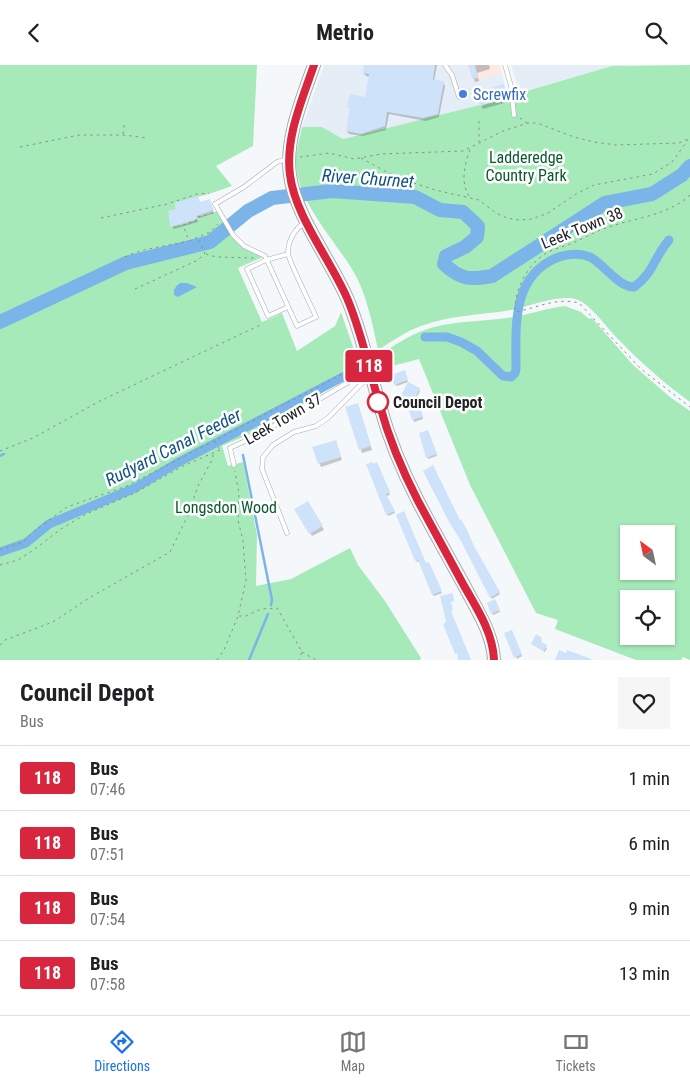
<!DOCTYPE html>
<style>
:root{--surface:#fff;--page:#f6f6f6;--text:#202124;--muted:#757577;--line:#e0e0e0;--accent:#1a73e8}
body{margin:0;font-family:"Roboto Condensed",sans-serif;background:var(--page);color:var(--text);height:100vh;display:flex;flex-direction:column;font-size:19px;white-space:nowrap}
*{box-sizing:border-box;margin:0}
p{font-size:16px;color:var(--muted)}
.icon{flex:none;width:28px;height:28px;fill:none;stroke:currentColor;stroke-width:2;stroke-linecap:round;stroke-linejoin:round}
.map{position:relative;height:595px;overflow:hidden}
.side{display:flex;flex-direction:column;background:var(--surface);flex:1}
.side>*{flex:none}
.badge{padding:0 10px;border-radius:4px;font-size:18px;line-height:32px}
.needle{width:32px;rotate:327deg}
.buttons{position:absolute;left:620px;top:460px;display:grid;gap:10px}
.buttons a{display:grid;place-items:center;width:55px;height:55px;border-radius:0px;background:var(--surface);box-shadow:0 1px 4px #0004;font-size:25px}
.map>.badge{position:absolute;translate:-50% -50%;box-shadow:0 0 0 2px #fff}
.round{display:grid;place-items:center;flex:none;width:52px;height:52px;border-radius:0px;background:var(--page)}
.headline{display:flex;align-items:center;justify-content:space-between;height:85px;padding:0 20px}
h1{font-size:24px;font-weight:700;line-height:38px}
ul{padding:0;list-style:none}
li{display:flex;align-items:center;gap:15px;height:65px;padding:0 20px;border-top:1px solid var(--line)}
li div{flex:1}
li b{display:block;font-size:19px}
li em{font-style:normal}
li .badge{min-width:55px;font-weight:700;text-align:center}
header{display:flex;justify-content:space-between;align-items:center;height:65px;padding:0 20px;background:var(--surface);font-size:22px;font-weight:700}
.dock{display:flex;justify-content:space-around;align-items:center;height:70px;border-top:1px solid var(--line);background:var(--surface);font-size:14px;color:var(--muted)}
.dock a{display:grid;justify-items:center;gap:2px}
.dock .current{color:var(--accent)}
.map>svg:first-child{display:block}
.commercial{fill:#fde9e3}
.built{fill:#e5edf6}
.green{fill:#a7eab9;fill-rule:evenodd}
.water{fill:#7ab4e8}
.shadow{fill:#0003}
.lines{fill:none;stroke-linecap:round;stroke-linejoin:round}
.stream{stroke:#7ab4e8;stroke-width:2.5}
.canal{stroke:#7ab4e8;stroke-width:9}
.river{stroke:#7ab4e8;stroke-width:14}
.building{fill:#cee2f9}
.lane-casing{stroke:#a8aaad;stroke-width:5}
.highway-casing{stroke:#a8aaad;stroke-width:14}
.path{stroke:#8b8d8f;stroke-width:1;stroke-dasharray:2.5 4;stroke-linecap:butt}
.lane{stroke:#fff;stroke-width:4}
.highway{stroke:#fff;stroke-width:12}
.line-casing{stroke:#fff;stroke-width:11}
.line{stroke:#d7263d;stroke-width:8}
.shop-dot{fill:#3f7fe0;stroke:#fff;stroke-width:2}
.stop-dot{fill:#fff;stroke:#d7263d;stroke-width:2.5}
.labels{text-anchor:middle;dominant-baseline:central;stroke-width:5;stroke-linejoin:round;paint-order:stroke}
.shop-label{font-size:16px;fill:#366cbe;stroke:#fff;text-anchor:start}
.park-label{font-size:16px;fill:#09592d;stroke:#fff}
.street-label{font-size:16px;fill:#222324;stroke:#fff}
.stop-label{font-size:16px;font-weight:bold;fill:#222324;stroke:#fff;text-anchor:start}
.water-label{font-size:18px;font-style:italic;fill:#125383;stroke:#fff}
</style>
<header><svg class="icon" aria-label="back" viewBox="0 0 24 24"><path d="M15 5l-7 7 7 7"/></svg>Metrio<svg class="icon" aria-label="search" viewBox="0 0 24 24"><circle cx="10" cy="10" r="6"/><path d="M15 15l6 6"/></svg></header>
<div class="map">
<svg width="690" height="595" viewBox="0 0 690 595">
<rect width="100%" height="100%" fill="#f5f8fb"/>
<path class="commercial" d="M467,0H500L502,9L472,17Z"/>
<path class="built" d="M324,0H467L472,17L502,9L508,33L342,74L322,62H302Z
M511,0H641L612,1L520,28Z"/>
<path class="green" d="M0,0H257L253,81L216,101L232,121L209,129L175,138L176,144L169,152L171,161L183,160L199,154L198,152L218,146L244,181L265,191L238,203L262,257L282,248L297,286L335,261L341,247L361,305C332,320 306,339 278,355C260,366 241,373 222,381L228,401L243,397L257,470L256,521L291,514L350,483L358,500L385,536L421,593L420,595H0Z
M690,0V98L677,109L684,111L690,108V337C664,318 640,297 618,274C608,264 591,240 578,235C561,228 529,242 511,245C480,250 450,250 421,261C406,266 391,277 378,285C373,261 368,237 358,215C339,177 294,138 296,92C297,82 300,72 302,62H322L343,74L508,33L516,31L520,28L612,1Z
M565,241L581,247L589,254L592,253L633,300L670,332L690,346V595L683,592L681,595H636L555,564L558,555L536,548L470,420L419,294L381,304L380,297L382,289C394,280 407,272 422,266C450,255 483,257 513,252C531,249 547,243 565,241ZM629,469H666V506H629ZM629,534H666V571H629Z"/>
<path class="water" d="M180,218H187L197,222L178,232L174,230C173,224 176,221 180,218Z"/>
<path class="shadow" d="M365,0H437L434,16L443,18L445,21L439,52L426,56L389,49L386,65L363,71L349,69L347,66L351,46L349,41L366,33L370,12L366,11L364,8Z
M469,0H489L490,4L477,8L479,16L475,17Z
M505,24L508,37L483,44L481,40Z
M211,138L214,148L197,154L198,157L174,164L172,161Z
M405,308L408,317L397,321L395,319Z
M419,324L420,326L410,345L408,339L401,334Z
M347,343H359L372,385L362,388Z
M421,346L423,354L414,357L411,347Z
M429,368L437,391L428,394L420,369Z
M336,376L342,395L321,402L314,383Z
M367,400H378L390,430L386,431L395,448L388,451Z
M425,406L475,484L500,529L492,534Z
M308,437L324,465L312,471L296,444Z
M397,450L426,499L428,498L442,528L434,531L433,530L420,496L417,497L416,495Z
M495,536L500,547L493,550L488,539Z
M511,567L522,591L517,594L506,569Z
M541,574V578L547,583L545,587L532,579Z"/>
<g class="lines">
<path class="stream" d="M243,390L272,535L271,540
M0,391L4,389
M249,595L268,549"/>
<path class="canal" d="M425,272H447L461,277L477,286L503,311L511,312L515,308L516,304C516,263 511,212 556,193C567,189 580,188 590,192C604,199 618,222 634,222C654,208 654,192 669,175
M0,487L26,478L49,459L135,423L177,398L360,303"/>
<path class="river" d="M0,257L126,198L210,177L248,146L272,133L332,126L415,132L440,145L463,147L478,161L477,172L465,182L446,191L444,199C461,215 470,215 492,211L605,138L652,129L682,110L690,101"/>
</g>
<path class="building" d="M364,0H435L433,15L444,16L438,49L423,53L387,47L385,61L361,69L346,66L350,42H347L350,29L365,32L369,9L363,8Z
M468,0H475L478,13L472,14Z
M504,19L507,33L480,41L476,27Z
M198,131L200,137L210,134L213,145L196,151L197,154L171,162L168,146L176,144L175,138Z
M405,305L408,315L394,320L391,310Z
M408,317L420,323L409,345L406,337L399,334Z
M358,338L371,381L359,385L345,342Z
M420,343L423,352L412,355L409,346Z
M428,365L437,389L426,393L419,368Z
M336,375L341,392L318,399L312,382Z
M373,397V399L377,397L390,427L386,429L395,446L386,450L366,399Z
M433,400L460,455L461,454L468,467L474,481L500,527L490,533L461,476L448,455L423,406Z
M308,436L323,461L309,469L294,444Z
M404,446L426,498L429,497L442,526L432,530L418,495L415,496L396,450Z
M453,528L454,536L451,537L453,545L451,546L471,595H458L457,588L455,589L443,559L446,557L440,531Z
M495,534L500,545L491,549L487,538Z
M512,565L522,589L514,593L504,568Z
M536,569L542,573L540,576L547,580L544,586L531,579Z
M559,585L566,588L567,585L594,595H555Z"/>
<g class="lines">
<g class="lane-casing">
<path id="lane" d="M445,0L452,10L459,32
M505,0L511,21L514,50
M287,94L277,97L244,122L215,139L233,170L244,181L265,191L297,261L316,252C311,240 289,197 288,188C288,176 294,164 305,158
M288,242L268,251L247,204L266,195L288,189
M234,400L230,383L260,369L357,312L369,309
M287,468L262,404L263,392L273,380L294,367L316,361L328,353L368,312"/>
</g>
<g class="highway-casing">
<path id="highway" d="M314,0C302,34 285,74 290,110C295,150 330,194 347,233C362,268 369,305 380,341C389,374 402,405 418,436C433,465 449,493 465,522C477,545 493,569 494,595"/>
</g>
<path class="path" d="M520,53L527,58
M479,56V77
M123,69L124,60
M20,82L79,70H123L148,73
M300,92L329,88L354,94L381,89L463,86L503,66L528,58H537L574,72L594,77L616,80L679,78L690,73
M361,93L396,112L435,125L479,135L496,148L507,153L519,155L532,154L548,148L576,129L594,120L653,109L672,97L688,75
M690,130C669,150 635,153 609,162C595,166 583,174 570,179C562,182 553,184 545,189C527,200 514,226 515,247C537,243 556,232 579,238L641,304L690,342
M469,131C460,117 465,99 470,84
M213,148L198,152L199,154L183,160L189,176L210,167L218,159
M101,153L167,139L197,129L209,128
M206,189L216,192L254,193
M125,192C145,182 166,182 188,176
M135,224L198,195L205,188L198,174
M215,376L220,385
M0,386L33,373L100,336L260,260
M0,485L23,477L34,466L67,442L127,421L358,301
M0,500L18,495L35,484L61,464L86,449L135,428L181,402L220,385L224,386
M239,551H246L261,544L277,543L302,587L299,595
M0,580L5,575L53,557L89,533L170,487L188,450L198,421L213,393V389
M302,587L316,595
M217,595L224,585L238,551L246,515L243,476L238,455L239,429L235,406"/>
<use href="#lane" class="lane"/>
<use href="#highway" class="highway"/>
</g>
<g class="lines">
<g class="line-casing">
<path id="line" d="M314,0C302,35 285,73 290,110C295,151 330,194 347,233C362,268 369,305 380,341C389,374 402,405 418,436C433,464 448,491 463,519C476,542 493,567 494,595"/>
</g>
<use href="#line" class="line"/>
</g>
<circle class="shop-dot" cx="463" cy="29" r="5"/>
<circle class="stop-dot" cx="378" cy="337" r="10"/>
<g class="labels">
<g class="shop-label">
<text x="473" y="29">Screwfix</text>
</g>
<g class="park-label">
<text x="526" y="92">Ladderedge<tspan x="526" dy="18">Country Park</tspan></text>
<text x="226" y="442">Longsdon Wood</text>
</g>
<g class="street-label">
<text transform="translate(582 163) rotate(-22)">Leek Town 38</text>
<text transform="translate(283 354) rotate(-30)">Leek Town 37</text>
</g>
<g class="stop-label">
<text x="393" y="337">Council Depot</text>
</g>
<g class="water-label">
<text transform="translate(368 113) rotate(4)">River Churnet</text>
<text transform="translate(173 382) rotate(-27)">Rudyard Canal Feeder</text>
</g>
</g>
</svg>
<div class="buttons">
<a><svg class="needle" viewBox="-14 -14 28 28"><path d="M0-13l5 13h-10z" fill="#e53935"/><path d="M0 13l5-13h-10z" fill="#757577"/></svg></a>
<a><svg class="icon" aria-label="locate" viewBox="0 0 24 24"><circle cx="12" cy="12" r="6"/><path d="M12 2v4M12 18v4M2 12h4M18 12h4"/></svg></a>
</div>
<b class="badge" style="left:369px;top:301px;background:#d7263d;color:#fff">118</b>
</div>
<section class="side">
<div class="headline"><div><h1>Council Depot</h1><p>Bus</p></div><a class="round"><svg class="icon" aria-label="heart" viewBox="0 0 24 24"><path d="M12 20l-8-8c-3-5 5-10 8-4 3-6 11-1 8 4z"/></svg></a></div>
<ul>
<li><span class="badge" style="background:#d7263d;color:#fff">118</span><div><b>Bus</b><p>07:46</p></div><em>1 min</em></li>
<li><span class="badge" style="background:#d7263d;color:#fff">118</span><div><b>Bus</b><p>07:51</p></div><em>6 min</em></li>
<li><span class="badge" style="background:#d7263d;color:#fff">118</span><div><b>Bus</b><p>07:54</p></div><em>9 min</em></li>
<li><span class="badge" style="background:#d7263d;color:#fff">118</span><div><b>Bus</b><p>07:58</p></div><em>13 min</em></li>
</ul>
</section>
<nav class="dock">
<a class="current"><svg class="icon" aria-label="directions" viewBox="0 0 24 24"><path d="M12 3l9 9-9 9-9-9zM9 14v-3h6M13 9l2 2-2 2"/></svg>Directions</a>
<a><svg class="icon" aria-label="map" viewBox="0 0 24 24"><path d="M3 6l6-2 6 2 6-2v14l-6 2-6-2-6 2zM9 4v14M15 6v14"/></svg>Map</a>
<a><svg class="icon" aria-label="tickets" viewBox="0 0 24 24"><path d="M3 7h18v10H3zM15 7v10"/></svg>Tickets</a>
</nav>
